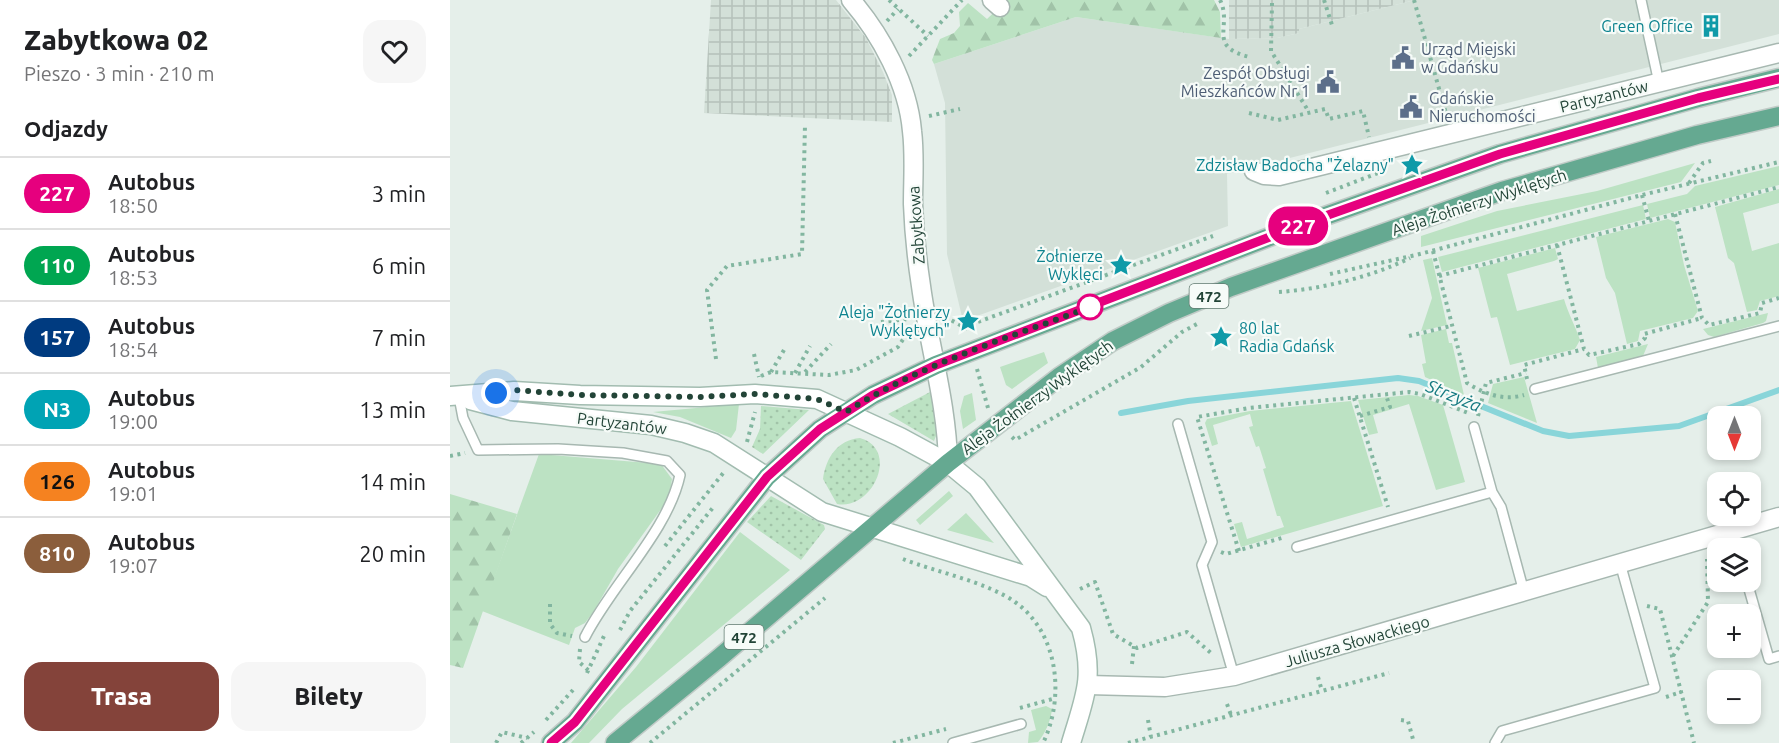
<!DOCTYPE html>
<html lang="pl">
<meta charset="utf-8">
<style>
:root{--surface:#fff;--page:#f6f6f6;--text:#202124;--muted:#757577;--line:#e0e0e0;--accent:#84433a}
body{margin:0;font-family:Ubuntu,sans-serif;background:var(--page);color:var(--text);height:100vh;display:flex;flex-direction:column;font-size:22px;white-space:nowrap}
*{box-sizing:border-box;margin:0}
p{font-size:20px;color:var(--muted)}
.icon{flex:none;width:33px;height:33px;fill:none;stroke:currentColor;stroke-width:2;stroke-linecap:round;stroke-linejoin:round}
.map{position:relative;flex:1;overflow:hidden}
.sheet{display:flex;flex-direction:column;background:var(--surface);width:450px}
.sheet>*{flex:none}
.badge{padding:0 12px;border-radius:20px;font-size:21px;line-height:39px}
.needle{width:39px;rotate:180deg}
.tools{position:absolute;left:1257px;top:406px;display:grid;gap:12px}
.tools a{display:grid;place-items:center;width:54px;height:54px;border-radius:12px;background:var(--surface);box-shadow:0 3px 9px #0003;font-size:30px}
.you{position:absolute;width:30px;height:30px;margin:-15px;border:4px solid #fff;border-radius:50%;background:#1a73e8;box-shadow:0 0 0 9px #1a73e833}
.map>.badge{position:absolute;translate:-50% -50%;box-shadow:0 0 0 3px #fff}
h2{padding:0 24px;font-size:22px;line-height:54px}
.round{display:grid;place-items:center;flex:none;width:63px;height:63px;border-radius:18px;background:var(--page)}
.overview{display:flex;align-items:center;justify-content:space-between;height:102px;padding:0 24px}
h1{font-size:28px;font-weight:800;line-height:45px}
.action{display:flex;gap:12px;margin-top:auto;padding:12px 24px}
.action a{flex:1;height:69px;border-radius:18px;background:var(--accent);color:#fff;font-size:24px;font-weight:800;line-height:69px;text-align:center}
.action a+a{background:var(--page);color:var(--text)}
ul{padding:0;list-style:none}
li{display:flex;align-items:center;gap:18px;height:72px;padding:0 24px;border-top:2px solid var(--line)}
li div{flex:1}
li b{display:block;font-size:22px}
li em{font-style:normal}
li .badge{min-width:66px;font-weight:700;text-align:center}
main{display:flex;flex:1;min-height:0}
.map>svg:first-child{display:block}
.built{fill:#d3e0d8}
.industrial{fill:url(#industrial-grid)}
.grass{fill:#bce2c3}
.forest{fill:url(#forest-firs)}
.garden{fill:url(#garden-dots)}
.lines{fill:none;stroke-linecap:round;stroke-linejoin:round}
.stream{stroke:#89d5d9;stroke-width:6}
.lane-casing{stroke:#a7b8b1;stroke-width:12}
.street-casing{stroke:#a7b8b1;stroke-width:21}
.secondary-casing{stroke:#a2bcb0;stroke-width:21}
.primary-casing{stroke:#c1cbc7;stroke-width:21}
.path{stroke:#82b6a0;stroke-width:4;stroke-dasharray:3 4.5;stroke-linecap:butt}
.lane{stroke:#fff;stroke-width:9}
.street{stroke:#fff;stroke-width:18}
.secondary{stroke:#fff;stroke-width:18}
.primary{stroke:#65a991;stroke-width:18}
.line-casing{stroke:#fff;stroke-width:14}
.line{stroke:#e6007e;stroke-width:9}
.walk{stroke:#224437;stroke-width:6;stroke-dasharray:0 10.8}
.stop-dot{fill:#fff;stroke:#e6007e;stroke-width:3}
.labels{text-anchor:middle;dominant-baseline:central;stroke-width:4.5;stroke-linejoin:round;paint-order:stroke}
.shield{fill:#f6fbf8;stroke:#627b71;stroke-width:1.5}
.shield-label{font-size:15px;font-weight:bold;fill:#224437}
.culture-label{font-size:16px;fill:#0d838f;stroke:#f6fbf8;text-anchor:end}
.service-label{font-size:16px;fill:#4e5e75;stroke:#f6fbf8;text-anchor:start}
.street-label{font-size:16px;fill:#224437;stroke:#f6fbf8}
.water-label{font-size:18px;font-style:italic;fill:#157a81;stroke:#f6fbf8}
</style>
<main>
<section class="sheet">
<div class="overview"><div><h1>Zabytkowa 02</h1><p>Pieszo · 3 min · 210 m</p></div><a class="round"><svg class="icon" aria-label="heart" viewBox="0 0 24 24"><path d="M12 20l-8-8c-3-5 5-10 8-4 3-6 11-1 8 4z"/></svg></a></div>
<h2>Odjazdy</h2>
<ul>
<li><span class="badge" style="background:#e6007e;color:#fff">227</span><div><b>Autobus</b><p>18:50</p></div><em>3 min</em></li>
<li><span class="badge" style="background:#00a651;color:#fff">110</span><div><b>Autobus</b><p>18:53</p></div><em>6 min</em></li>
<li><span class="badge" style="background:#003b80;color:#fff">157</span><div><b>Autobus</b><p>18:54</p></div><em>7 min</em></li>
<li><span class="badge" style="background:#00a3b4;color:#fff">N3</span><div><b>Autobus</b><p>19:00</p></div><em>13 min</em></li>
<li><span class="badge" style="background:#f58220;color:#111">126</span><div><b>Autobus</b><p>19:01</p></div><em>14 min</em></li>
<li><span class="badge" style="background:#8b5e3c;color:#fff">810</span><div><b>Autobus</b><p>19:07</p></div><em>20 min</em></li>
</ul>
<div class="action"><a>Trasa</a><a>Bilety</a></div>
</section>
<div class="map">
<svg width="1329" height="743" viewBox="0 0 1329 743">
<defs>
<pattern id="industrial-grid" width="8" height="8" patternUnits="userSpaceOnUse" patternTransform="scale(1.5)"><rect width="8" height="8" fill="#d3e0d8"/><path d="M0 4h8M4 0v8" fill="none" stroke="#b5c1ba"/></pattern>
<pattern id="forest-firs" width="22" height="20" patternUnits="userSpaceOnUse" patternTransform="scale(1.5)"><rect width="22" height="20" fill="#bce2c3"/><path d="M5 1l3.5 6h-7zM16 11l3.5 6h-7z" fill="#a1c3a8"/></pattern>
<pattern id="garden-dots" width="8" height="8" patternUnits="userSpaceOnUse" patternTransform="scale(1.5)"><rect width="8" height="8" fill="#bce2c3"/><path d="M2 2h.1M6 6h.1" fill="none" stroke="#a1c3a8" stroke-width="1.8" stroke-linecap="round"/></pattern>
</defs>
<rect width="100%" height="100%" fill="#e5efea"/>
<path class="built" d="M965,0H1329V34L777,174L778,226L513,321L497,254L495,103L484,64L626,17L779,39L827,38L849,33V29Z"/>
<path class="industrial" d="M261,0H386L416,38L433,72L442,95V122L254,113Z
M779,0H965L849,29V33L827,38L779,39Z"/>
<path class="grass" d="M1245,163L1231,182L971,247V236L1047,211L1147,191Z
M1329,166V185L1200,218L1197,204L1237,194L1245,186Z
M1329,189V203L1293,213L1302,251L1329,243V296L1310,301L1307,310L1297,312L1284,263L1278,258L1265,207Z
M1193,205L1196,219L992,272L988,257Z
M1218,219L1225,222L1234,265L1248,311L1243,318L1190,331L1188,341L1177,344L1165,293L1156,278L1146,237Z
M1105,248L1108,259L1104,261L1057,274L1067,311L1114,299C1118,313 1125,325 1130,340L1125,349L1060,365L1047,317L1041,318L1028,268Z
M982,258L997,325L971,331L982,298L973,260Z
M1318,313L1316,321L1313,323L1264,337L1258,335L1253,329Z
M996,329L999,343H1002L1014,395L975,377L972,364L976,363L971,335Z
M1198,344L1193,356L1148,368L1146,357Z
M594,352L598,363L562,389L556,385L550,367Z
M1074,377L1087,423L1038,403L1043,384Z
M522,393L526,420L513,429L510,411L514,396Z
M959,395L968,396L993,405L1015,482L986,490L959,404L923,415L928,433L919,435L908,400Z
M901,401L933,506L791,547L784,524L792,522L797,539L834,527L830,516H827L813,469L816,468L809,446L806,447L799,427L803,426L800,414L763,425L768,444L762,446L755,423L757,419L800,411Z
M289,404L286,430L281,438L230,417L203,412Z
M89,454L211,464L222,479L219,498L168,569L144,611L135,623L125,628L119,645L32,611Z
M499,491L503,496L470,525L466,520Z
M516,513L544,543L497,530Z
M290,532L340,570L172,709L139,743H121L186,667Z
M596,706L602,709C601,720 595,734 588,742L578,743L579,732L586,730L581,710Z"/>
<path class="forest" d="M557,0H764L770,12L771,38L626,17L484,64L482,60L490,39L504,33L510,26L509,12L518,3L537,19Z
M0,494L67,514L13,668L0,665Z"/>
<path class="garden" d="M480,392H484L488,431L484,441L438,414Z
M311,406L359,410L313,454L302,447L310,429Z
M410,438C450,449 423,511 387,504L373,479C376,458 387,440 410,438Z
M321,496L374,525L375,529L351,560L297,522Z"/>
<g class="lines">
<path class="stream" d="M671,413L738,401L948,378L969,381L1093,431L1119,436L1229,426L1329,390"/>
<g class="lane-casing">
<path id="lane" d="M1191,0L1209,83
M1085,389L1329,326
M9,397L13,418L28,450L108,449L173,453L217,461L230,475C218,531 162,584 135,637
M728,424L762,542L752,565L784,676
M1024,427L1042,492L1051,507L1074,592
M1282,531L1287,549
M847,547L1042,492
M1297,582L1319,659L1329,656
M503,743L571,724
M1045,743L1052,731L1205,688L1170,563"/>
</g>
<g class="street-casing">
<path id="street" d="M401,0C431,35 458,84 462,131C465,155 463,180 463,204C464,231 467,260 471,286C479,346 497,403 498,463
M542,0L550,7
M804,171L814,175L829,176L1329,53
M638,685L715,687L784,676L1329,517"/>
</g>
<g class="secondary-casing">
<path id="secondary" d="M0,396L64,391L130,395L250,397L305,394L367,399L450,437L498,463L527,487L631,628C645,678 635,696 621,743
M20,400L62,411L201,425L235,433L264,443L372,512L581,577L597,587"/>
</g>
<g class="primary-casing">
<path id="primary" d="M101,743L125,722L317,477L370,429L423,395L486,365L864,220L1050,154L1248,98L1329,78
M165,743L269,658L498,463L609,377L663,341L719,313L781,287L1052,191L1247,135L1329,116"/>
</g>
<path class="path" d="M439,0L478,36
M770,0C783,26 756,47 800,57
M874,0L882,25
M964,0L997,117
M822,3L821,51L859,112
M437,21L448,9
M459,56L512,0
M799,113L828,120L875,109L879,119L913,111L919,137
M479,116L510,109
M1239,183L1253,163L1261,161
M876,193L928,173
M1192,195L1199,221
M1225,214L1252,318L1259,325L1310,313L1312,303L1329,298
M1107,245L1134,349L1139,355L1189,344L1195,338L1194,334L1252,318
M983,251L1017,383C1035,394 1053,401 1074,395
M880,274L966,255L1192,195L1329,162
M989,276L1329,187
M829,292C872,289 921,277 960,258
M495,317L514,327L516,333
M431,322L458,319
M514,327L763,236
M959,336L1001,326
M304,354L309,377
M266,359L257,290L277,266L352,254L355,125
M527,369L538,408
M321,372L334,350
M355,372L381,344
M345,373L360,346
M311,376L321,372L379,375L406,370L448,347L460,329
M1077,379L1074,365L1134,349
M904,398L938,507
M910,416L940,407L936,395
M1028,416L1036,383L1076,373
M562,437L565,440L691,367L732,332L747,324
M297,442L305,412
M0,456L15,453
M215,546L274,472
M789,551L747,417L799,408L959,392L970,394L1021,414
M771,552L776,554L835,537
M453,559C486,572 537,582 565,602C609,633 615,698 593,743
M630,589L645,582L663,634L687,648L737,632L762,654
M100,604V624L107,633L122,636
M1197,606L1210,609L1244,743
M170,630L180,611L265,505
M130,649L129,662L139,671
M1223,656L1258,602L1257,559
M682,664L684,646
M137,673L154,636
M868,677L872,691
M1216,697L1231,692
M777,704L781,715
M570,708L606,698
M96,720L123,690
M698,720L701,737
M951,720L958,721L964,743
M46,743L52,732L77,738
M71,743L84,732
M200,743L375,598
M443,743L496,729
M678,743L939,673"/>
<use href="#lane" class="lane"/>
<use href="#street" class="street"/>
<use href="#secondary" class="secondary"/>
<use href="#primary" class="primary"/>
</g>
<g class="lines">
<g class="line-casing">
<path id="line" d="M101,743L125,722L317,477L370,429L423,395L486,365L864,220L1050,154L1248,98L1329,79"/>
</g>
<use href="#line" class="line"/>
<path class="walk" d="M46,393L64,390L130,395L250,397L305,394L367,399L396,412C474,362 565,336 651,303L640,307"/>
</g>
<defs>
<g id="building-bare" transform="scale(1.8)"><path d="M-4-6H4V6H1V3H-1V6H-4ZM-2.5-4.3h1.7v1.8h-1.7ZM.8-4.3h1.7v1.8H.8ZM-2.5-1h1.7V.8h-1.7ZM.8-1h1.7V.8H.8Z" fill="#0f9aa8" stroke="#f6fbf8" stroke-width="2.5" paint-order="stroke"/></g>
<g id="civic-bare" transform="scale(1.8)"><path d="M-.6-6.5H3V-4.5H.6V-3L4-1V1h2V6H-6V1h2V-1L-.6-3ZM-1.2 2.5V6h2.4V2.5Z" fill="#5c6f8a" stroke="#f6fbf8" stroke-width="2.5" paint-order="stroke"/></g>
<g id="sight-bare" transform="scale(1.8)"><path d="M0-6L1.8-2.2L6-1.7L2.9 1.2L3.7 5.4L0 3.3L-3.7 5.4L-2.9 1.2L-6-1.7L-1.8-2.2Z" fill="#0f9aa8" stroke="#f6fbf8" stroke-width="2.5" paint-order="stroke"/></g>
</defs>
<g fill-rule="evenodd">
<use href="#building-bare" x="1261" y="26"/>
<use href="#civic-bare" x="953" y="58"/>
<use href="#civic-bare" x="878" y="82"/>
<use href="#civic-bare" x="961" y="107"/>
<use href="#sight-bare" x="962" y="165"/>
<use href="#sight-bare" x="671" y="265"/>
<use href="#sight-bare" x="518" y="321"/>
<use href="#sight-bare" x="771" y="337"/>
</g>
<circle class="stop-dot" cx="640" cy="307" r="12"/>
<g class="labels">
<g class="shield">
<rect x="739.5" y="284" width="39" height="24" rx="4.5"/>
<rect x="274.5" y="625" width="39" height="24" rx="4.5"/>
</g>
<g class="shield-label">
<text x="759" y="296">472</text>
<text x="294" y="637">472</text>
</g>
<g class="culture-label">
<text x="1243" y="26">Green Office</text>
<text x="944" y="165">Zdzisław Badocha "Żelazny"</text>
<text x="653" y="256">Żołnierze<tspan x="653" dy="18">Wyklęci</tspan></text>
<text x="500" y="312">Aleja "Żołnierzy<tspan x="500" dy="18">Wyklętych"</tspan></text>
<text x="789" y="328" text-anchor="start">80 lat<tspan x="789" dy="18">Radia Gdańsk</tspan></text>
</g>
<g class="service-label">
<text x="971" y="49">Urząd Miejski<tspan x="971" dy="18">w Gdańsku</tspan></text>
<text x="860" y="73" text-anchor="end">Zespół Obsługi<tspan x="860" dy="18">Mieszkańców Nr 1</tspan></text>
<text x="979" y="98">Gdańskie<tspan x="979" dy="18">Nieruchomości</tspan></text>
</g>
<g class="street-label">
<text transform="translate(1154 96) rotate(-14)">Partyzantów</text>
<text transform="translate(1029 202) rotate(-18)">Aleja Żołnierzy Wyklętych</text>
<text transform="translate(466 225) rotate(-94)">Zabytkowa</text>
<text transform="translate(587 397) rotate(-36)">Aleja Żołnierzy Wyklętych</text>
<text transform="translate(172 423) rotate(7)">Partyzantów</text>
<text transform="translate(907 641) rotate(-16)">Juliusza Słowackiego</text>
</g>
<g class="water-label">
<text transform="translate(1004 395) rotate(22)">Strzyża</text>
</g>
</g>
</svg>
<div class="tools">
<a><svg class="needle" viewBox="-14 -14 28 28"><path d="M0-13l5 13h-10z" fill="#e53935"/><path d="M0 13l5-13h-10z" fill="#757577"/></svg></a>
<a><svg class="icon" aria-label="locate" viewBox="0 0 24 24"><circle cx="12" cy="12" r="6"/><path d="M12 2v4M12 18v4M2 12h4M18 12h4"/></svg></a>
<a><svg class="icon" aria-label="layers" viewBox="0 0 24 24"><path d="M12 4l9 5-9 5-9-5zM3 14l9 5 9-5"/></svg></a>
<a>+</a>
<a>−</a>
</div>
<div class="you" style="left:46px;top:393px"></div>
<b class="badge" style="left:848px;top:226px;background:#e6007e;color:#fff">227</b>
</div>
</main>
